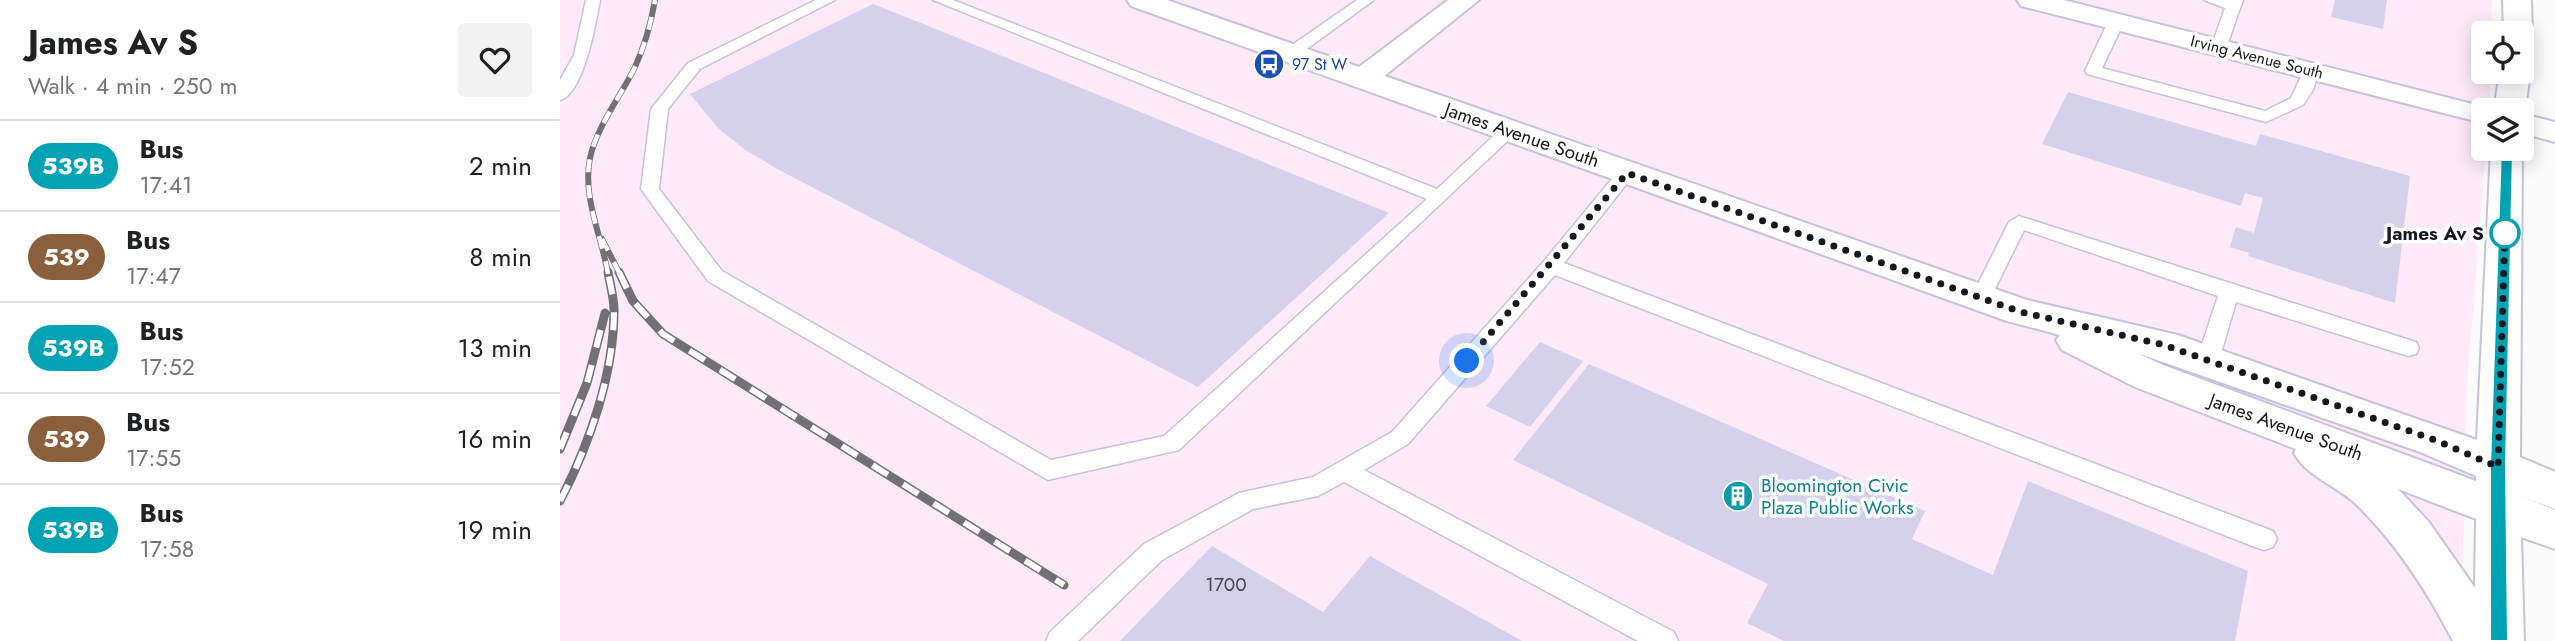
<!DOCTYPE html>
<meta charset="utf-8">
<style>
:root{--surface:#fff;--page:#f2f2f2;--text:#202124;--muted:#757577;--line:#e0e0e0}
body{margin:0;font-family:Jost,sans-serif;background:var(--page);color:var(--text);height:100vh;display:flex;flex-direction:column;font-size:26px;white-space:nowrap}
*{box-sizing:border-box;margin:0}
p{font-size:23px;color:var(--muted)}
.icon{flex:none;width:38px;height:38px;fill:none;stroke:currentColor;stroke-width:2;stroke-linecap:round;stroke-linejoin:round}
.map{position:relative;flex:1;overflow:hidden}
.details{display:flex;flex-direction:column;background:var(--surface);width:560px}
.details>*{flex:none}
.badge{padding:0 14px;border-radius:23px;font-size:24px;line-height:46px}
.controls{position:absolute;left:1911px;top:21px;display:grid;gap:14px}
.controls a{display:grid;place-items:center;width:63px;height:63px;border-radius:7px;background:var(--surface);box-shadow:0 4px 18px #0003;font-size:35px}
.you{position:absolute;width:35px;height:35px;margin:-18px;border:5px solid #fff;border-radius:50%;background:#1a73e8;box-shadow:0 0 0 10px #1a73e833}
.map>.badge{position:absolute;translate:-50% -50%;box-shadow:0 0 0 4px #fff}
.round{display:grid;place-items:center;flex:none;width:74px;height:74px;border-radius:7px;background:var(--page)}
.headline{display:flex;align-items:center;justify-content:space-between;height:119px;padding:0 28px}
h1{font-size:33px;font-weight:700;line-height:52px}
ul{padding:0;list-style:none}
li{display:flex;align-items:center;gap:21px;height:91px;padding:0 28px;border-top:2px solid var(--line)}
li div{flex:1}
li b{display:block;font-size:26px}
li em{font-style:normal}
li .badge{min-width:77px;font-weight:700;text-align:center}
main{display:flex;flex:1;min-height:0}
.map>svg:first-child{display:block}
.commercial{fill:#ffeafa}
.building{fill:#d5d0ec}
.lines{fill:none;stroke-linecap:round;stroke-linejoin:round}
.lane-casing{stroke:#c6c2dd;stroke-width:3}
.street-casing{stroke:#c6c2dd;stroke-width:4}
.secondary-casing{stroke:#c6c2dd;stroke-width:4}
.lane{fill:#fff;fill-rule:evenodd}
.street{fill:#fff;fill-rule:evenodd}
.secondary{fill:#fff;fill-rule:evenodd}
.rail-far1-casing{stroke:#707075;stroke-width:6}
.rail-casing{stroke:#707075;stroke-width:9}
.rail-far1{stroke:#fff;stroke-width:4.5;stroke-dasharray:13;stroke-linecap:butt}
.rail{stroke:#fff;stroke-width:6;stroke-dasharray:18;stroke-linecap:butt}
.line{fill:#00a3b4;stroke:#fff;stroke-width:2}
.walk{stroke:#181720;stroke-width:7;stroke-dasharray:0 12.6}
.stop-dot{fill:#fff;stroke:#00a3b4;stroke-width:3.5}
.labels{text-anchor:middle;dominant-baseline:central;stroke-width:7;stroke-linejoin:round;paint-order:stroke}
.far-street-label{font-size:16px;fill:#181720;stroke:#fff}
.far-transit-label{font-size:16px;fill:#164399;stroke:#fff;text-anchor:start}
.street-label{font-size:19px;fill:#181720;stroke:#fff}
.stop-label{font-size:19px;font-weight:bold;fill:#181720;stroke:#fff;text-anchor:end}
.culture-label{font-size:19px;fill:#0d838f;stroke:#fff;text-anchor:start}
.near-number-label{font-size:19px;fill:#474553}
</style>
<main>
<section class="details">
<div class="headline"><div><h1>James Av S</h1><p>Walk · 4 min · 250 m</p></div><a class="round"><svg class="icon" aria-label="heart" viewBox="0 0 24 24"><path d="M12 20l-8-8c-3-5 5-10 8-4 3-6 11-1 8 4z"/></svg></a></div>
<ul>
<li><span class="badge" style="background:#00a3b4;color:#fff">539B</span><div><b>Bus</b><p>17:41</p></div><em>2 min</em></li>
<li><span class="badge" style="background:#8b5e3c;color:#fff">539</span><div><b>Bus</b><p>17:47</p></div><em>8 min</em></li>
<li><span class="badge" style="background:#00a3b4;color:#fff">539B</span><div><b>Bus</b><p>17:52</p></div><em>13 min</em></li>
<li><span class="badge" style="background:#8b5e3c;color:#fff">539</span><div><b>Bus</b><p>17:55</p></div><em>16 min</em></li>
<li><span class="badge" style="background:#00a3b4;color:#fff">539B</span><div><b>Bus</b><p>17:58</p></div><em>19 min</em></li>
</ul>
</section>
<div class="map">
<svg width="1995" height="641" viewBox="0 0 1995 641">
<rect width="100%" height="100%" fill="#fbfbfb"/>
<path class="commercial" d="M0,0H1932L1931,33H1923V72H1931L1930,93L1929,110H1923V149H1926L1906,399L1901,641H0Z"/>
<path class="building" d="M1775,0H1827L1823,29L1771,17Z
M313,4L361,23L829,213L638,387L221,171L184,149L158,128L130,94Z
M1508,92L1696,146L1700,134L1850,176L1835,303L1688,256L1689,253L1670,247L1676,227L1694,233L1703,198L1685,193L1681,206L1482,144Z
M980,342L1023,361L970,427L926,406Z
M1029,364L1365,511L1352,539L1433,575L1468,481L1688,571L1675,641H1224L1187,623L1208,584L953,460Z
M652,546L763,612L810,556L962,641H560Z"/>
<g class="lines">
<g class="lane-casing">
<path id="lane" d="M26,0H40C36,22 24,94 0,100V80L14,55Z
M256,0H275L140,69L108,109L99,189L162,271L491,460L604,436L867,199L373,0H393L877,189L943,127L949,126L958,131L619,450L488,480L148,281L81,189L91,109L128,63Z
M797,0H814L737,56H725V50Z
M1644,0H1683L1665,51L1659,53L1651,48L1665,8Z
M1556,17L1564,22L1542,68L1705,111L1731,98L1745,68H1757L1759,71L1753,90L1743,105L1706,122L1527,74L1525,71L1548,22Z
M1067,166L1076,172L1004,263L1713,531L1717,539L1713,547L1704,550L1695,547L995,275L848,444L804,470L1114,632L1118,641H1078L784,482L758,496L693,509L602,560L518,641H486L490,632L584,544L679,493L753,477L832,432L984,261L1061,168Z
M1459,216L1856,342L1859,348L1856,354L1848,356L1676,302L1659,360L1656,366H1640L1637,360L1658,296L1464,230L1428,303H1414L1411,298L1449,222Z"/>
</g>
<g class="street-casing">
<path id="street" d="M888,0H919L813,85L802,88L791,85L787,79L791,73Z
M1457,0H1504L1936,110H1923V123L1461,6Z
M1962,114L1995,122V142L1962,133Z"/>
</g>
<g class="secondary-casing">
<path id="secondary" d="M567,0H607L1467,300L1618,335L1917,440L1931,149L1962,147L1960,457L1995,472V509L1960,496L1995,510V549L1961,537L1964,641H1893C1867,591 1837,544 1796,504C1777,486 1746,476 1734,453L1736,449L1575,387L1502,350L1496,340L1500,335L1447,321L571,6ZM1577,353L1860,452L1916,476V481L1603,365ZM1838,489L1916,519L1915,588L1868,521Z
M1943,0H1971L1972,33L1968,39L1962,41V33H1944Z
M1962,65L1970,72L1965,110L1962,114V110H1934L1940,72H1962Z"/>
</g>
<use href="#lane" class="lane"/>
<use href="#street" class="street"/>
<use href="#secondary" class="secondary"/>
<g class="rail-far1-casing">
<path id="rail-far1" d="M42,239L60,274
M48,274C42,237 22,197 30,158C37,126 61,96 75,67C85,45 91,23 95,0"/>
</g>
<g class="rail-casing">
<path id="rail" d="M59,272L73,301L103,334L504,585
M0,449L27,383L45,313
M0,501C29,445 54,375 54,310C54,298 50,284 48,272"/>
</g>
<use href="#rail-far1" class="rail-far1"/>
<use href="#rail" class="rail"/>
</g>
<path class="line" d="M1947,145L1953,149L1946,467L1948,641H1930V467L1941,149Z"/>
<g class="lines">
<path class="walk" d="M907,361L1067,173L1461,312L1604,345L1875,440L1938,467L1945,227V233"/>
</g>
<defs>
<g id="bus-disc" transform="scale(1.575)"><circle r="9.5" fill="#1a4fb4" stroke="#fff"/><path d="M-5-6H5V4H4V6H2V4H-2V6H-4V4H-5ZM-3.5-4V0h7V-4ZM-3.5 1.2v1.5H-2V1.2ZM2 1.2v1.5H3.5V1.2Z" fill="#fff"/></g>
<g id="building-disc" transform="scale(1.575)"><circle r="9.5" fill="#0f9aa8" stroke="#fff"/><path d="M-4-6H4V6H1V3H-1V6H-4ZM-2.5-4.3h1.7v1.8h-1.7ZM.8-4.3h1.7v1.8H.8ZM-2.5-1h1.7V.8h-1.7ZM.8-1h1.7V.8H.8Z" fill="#fff"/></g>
</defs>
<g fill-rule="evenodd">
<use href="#bus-disc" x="709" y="64"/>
<use href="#building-disc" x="1178" y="496"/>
</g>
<circle class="stop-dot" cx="1945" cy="233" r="14"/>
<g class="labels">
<g class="far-street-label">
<text transform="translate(1697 57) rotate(14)">Irving Avenue South</text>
</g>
<g class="far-transit-label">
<text x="732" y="64">97 St W</text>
</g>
<g class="street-label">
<text transform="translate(962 135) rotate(19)">James Avenue South</text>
<text transform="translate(1726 427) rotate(20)">James Avenue South</text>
</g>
<g class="stop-label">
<text x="1924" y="233">James Av S</text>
</g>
<g class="culture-label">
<text x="1201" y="485">Bloomington Civic<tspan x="1201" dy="22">Plaza Public Works</tspan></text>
</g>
<g class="near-number-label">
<text x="666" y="584">1700</text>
</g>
</g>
</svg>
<div class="controls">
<a><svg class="icon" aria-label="locate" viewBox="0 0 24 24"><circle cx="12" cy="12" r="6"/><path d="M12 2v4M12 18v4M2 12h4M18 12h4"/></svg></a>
<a><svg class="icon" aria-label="layers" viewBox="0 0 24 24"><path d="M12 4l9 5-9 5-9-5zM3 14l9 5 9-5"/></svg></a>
</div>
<div class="you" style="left:907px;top:361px"></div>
</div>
</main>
